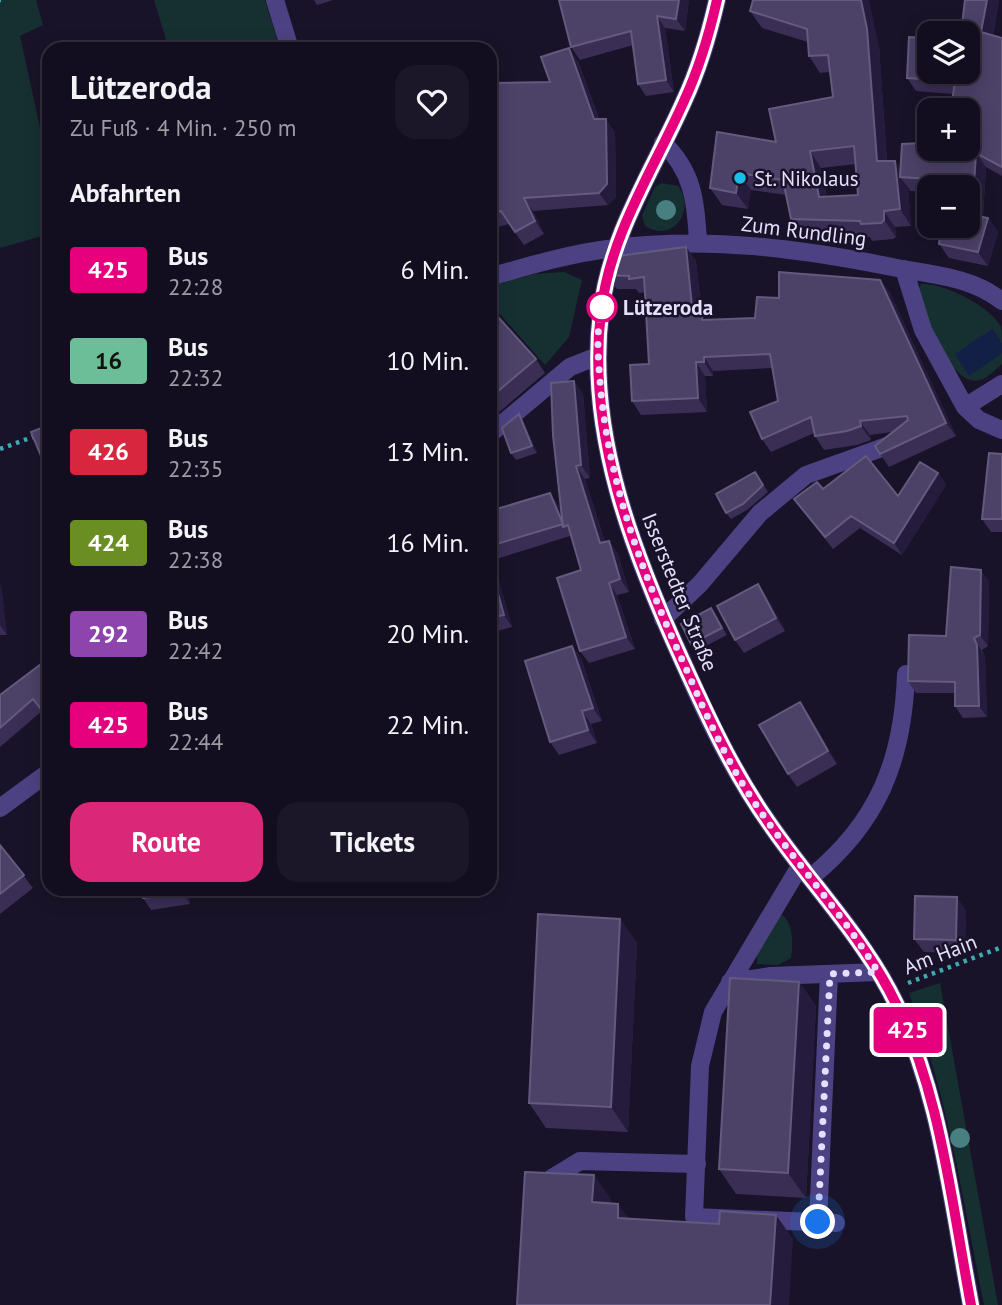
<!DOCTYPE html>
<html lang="de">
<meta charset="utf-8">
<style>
:root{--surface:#130e1f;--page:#1c1728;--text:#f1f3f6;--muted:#9d9ca4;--line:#322e3d;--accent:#db2777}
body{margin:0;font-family:"PT Sans",sans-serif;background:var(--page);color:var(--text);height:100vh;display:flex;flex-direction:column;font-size:26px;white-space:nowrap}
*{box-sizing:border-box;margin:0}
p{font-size:23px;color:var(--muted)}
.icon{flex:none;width:38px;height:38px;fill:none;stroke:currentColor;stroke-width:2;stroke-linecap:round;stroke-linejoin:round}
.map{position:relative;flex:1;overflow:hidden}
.side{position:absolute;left:42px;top:42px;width:455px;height:854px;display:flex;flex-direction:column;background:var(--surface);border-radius:21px;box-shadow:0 4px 18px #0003,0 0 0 2px var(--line)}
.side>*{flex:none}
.badge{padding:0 14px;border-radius:5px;font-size:24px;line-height:46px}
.controls{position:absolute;left:917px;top:21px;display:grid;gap:14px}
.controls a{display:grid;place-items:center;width:63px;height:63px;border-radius:14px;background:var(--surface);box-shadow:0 4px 18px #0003,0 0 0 2px var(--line);font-size:35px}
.you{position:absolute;width:35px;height:35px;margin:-18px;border:5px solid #fff;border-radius:50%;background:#1a73e8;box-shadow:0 0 0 10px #1a73e833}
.map>.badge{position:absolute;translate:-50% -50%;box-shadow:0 0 0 4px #fff}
h2{padding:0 28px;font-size:26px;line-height:63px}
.round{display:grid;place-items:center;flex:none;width:74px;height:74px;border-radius:21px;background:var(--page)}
.summary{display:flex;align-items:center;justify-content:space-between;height:119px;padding:0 28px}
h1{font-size:33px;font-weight:800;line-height:52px}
.action{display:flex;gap:14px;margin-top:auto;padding:14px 28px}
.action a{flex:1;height:80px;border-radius:21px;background:var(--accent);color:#fff;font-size:28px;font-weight:800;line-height:80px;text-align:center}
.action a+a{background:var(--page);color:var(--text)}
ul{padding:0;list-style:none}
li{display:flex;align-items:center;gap:21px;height:91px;padding:0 28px}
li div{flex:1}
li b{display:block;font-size:26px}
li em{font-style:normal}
li .badge{min-width:77px;font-weight:700;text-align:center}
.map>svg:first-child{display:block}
.green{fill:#163032}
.water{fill:#122048}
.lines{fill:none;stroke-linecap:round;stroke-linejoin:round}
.path{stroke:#3cacb2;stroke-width:4.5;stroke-dasharray:3.5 5;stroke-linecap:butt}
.minor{stroke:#4c4283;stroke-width:18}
.tree{fill:#487f81}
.wall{fill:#3a2e55;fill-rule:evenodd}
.shaded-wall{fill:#251b3c}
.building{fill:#4c4167;stroke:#645a7e;stroke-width:2;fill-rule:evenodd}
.line-casing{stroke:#fff;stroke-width:16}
.line{stroke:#e6007e;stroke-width:10}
.walk{stroke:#e5defc;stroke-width:7;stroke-dasharray:0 12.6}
.poi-dot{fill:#1bbeeb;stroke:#191329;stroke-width:2.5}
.stop-dot{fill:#fff;stroke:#e6007e;stroke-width:3.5}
.labels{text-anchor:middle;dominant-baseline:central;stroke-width:5;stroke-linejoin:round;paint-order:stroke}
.poi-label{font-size:21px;fill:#e5defc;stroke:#191329;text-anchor:start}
.street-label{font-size:21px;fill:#e5defc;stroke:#191329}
.stop-label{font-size:21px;font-weight:bold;fill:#e5defc;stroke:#191329;text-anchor:start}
</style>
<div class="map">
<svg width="1002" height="1305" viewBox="0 0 1002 1305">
<rect width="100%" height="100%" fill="#191329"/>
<path class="green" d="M0,0H36L43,25L20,36L49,169V234L0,248Z
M154,0H265L280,49H169Z
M662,183L678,186C696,209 674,244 645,226L642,215L655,187Z
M564,272L582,280L569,337L545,365L490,303V286L535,274Z
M921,284C942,282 992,307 1001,327C1002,332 1002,338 1002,344L992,329L969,376L1002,353V364C996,369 988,378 980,380C952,389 924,315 916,294Z
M779,913C794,920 793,944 791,958L778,965L757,964V952Z
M940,983L998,1305H984C963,1199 947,1094 909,993Z"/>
<path class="water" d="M992,329L1002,344V353L969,376L955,354Z"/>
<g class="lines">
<path class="path" d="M0,0H1
M0,449L49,431
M908,983L1002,947"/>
<path class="minor" d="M275,0L290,49
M717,0C709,35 699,69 684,101C653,171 610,234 601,312C586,432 633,553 682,660C707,717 733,772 769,823C808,880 856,929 889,990C940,1086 951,1200 971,1305
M663,143C693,171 696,202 698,242
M904,269L923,330L965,407L1002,384
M490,277C531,265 572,253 615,248C709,236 804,249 897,268C934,275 971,277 1002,301
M965,407L979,420L1002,430
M490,434L570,367L598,356
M663,619L700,584L760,513L806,475L887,446
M0,808L49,772
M800,866L713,1012L700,1066L694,1217L836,1223
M810,878C878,823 903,761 906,674
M730,982L771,976L878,972
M539,1186L580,1161L697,1164
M818,1222L829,974"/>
</g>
<g class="tree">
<circle cx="666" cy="210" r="10"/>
<circle cx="960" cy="1138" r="10"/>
</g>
<path class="wall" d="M314,0H333L317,5Z
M689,0L685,31L665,28L674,92L646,96L638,84L633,45L580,60L571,47Z
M999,0L993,36L1002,38V176L986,167L983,217L988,218L998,232L988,266L949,258L939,244L968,187H929V192L910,191L908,187L911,226L895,227L896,237L893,239L872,241L870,237L802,236L791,219L786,195L751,190L748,209L722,205L710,188L776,142L833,97L830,72L820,73L809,56L808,42L762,28L750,11L879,46L887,161L901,169L968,149L953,94L916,91L907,78L929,72ZM856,164L858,195L827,197L821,168Z
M578,61L599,119L615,132L616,197L608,205L533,211L544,234L524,245L509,224L490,229V122H494L550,82Z
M686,247L696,261L702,315L705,320L755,318L779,298L880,280L890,293L956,436L889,467L880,454L892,432L870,435L871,440L857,445L824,450L815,436L814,433L771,452L762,439L778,401L772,368L713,371V376H705L707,412L641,415L632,401L649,364L645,292L639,293L636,289H617L607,275Z
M490,308L536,359L545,373L490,420Z
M574,381L583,394L590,478L585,479L605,542L609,541L618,554L629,592L617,595L635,649L589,663L580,651L581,570L572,539L570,536L493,560L512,627L490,633V511L558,505L561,512Z
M523,421L537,453L516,460L511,453Z
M49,425V471L44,463Z
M1002,454V532H991L982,519Z
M755,472L768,492L747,510L731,519L726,513Z
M938,473L946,485L902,555L860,528L833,549L794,499L823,489L898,496Z
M989,581L988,646L982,650L985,657L987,717L963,718L955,706V693H916L908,681Z
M0,585L1,586L7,635H0Z
M767,597L785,631L744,653L735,640Z
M711,608L727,635L696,651L691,644Z
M572,646L581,658L602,721L591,724L597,743L559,755L550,742Z
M49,658V721L42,711L0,747V695Z
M809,715L837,764L797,787L788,774Z
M0,845L33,888L0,914Z
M188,889L190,904L151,910L143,898Z
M966,910L965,953L924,952L914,939Z
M620,919L637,943L628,1132L546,1128L529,1103Z
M799,982L816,1006L806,1198L736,1194L719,1169Z"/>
<path class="shaded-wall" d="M679,0H689L685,31L676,19Z
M861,0H869L879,46L888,178L877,161Z
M987,0H999L991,46L981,32Z
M657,16L665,28L674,92L666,80Z
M569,48L578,61L603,132L594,119Z
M606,119L615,132L616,197L608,205L599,193Z
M810,151L821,168L830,214L819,197Z
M976,153L986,167L982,229L972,215Z
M895,161L906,177H900L908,187L911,226L900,209Z
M739,173L751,190L748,209L736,193Z
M524,198L533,211L544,234L535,221Z
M884,211L895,227L896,237L884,220Z
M988,218L998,232L988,266L978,252Z
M686,247L696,261L702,320V315L711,329L693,316Z
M880,280L890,293L956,436L946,423Z
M704,357L713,371V376L704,362Z
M696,362L705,376L707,412L698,398Z
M574,381L583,394L590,478L581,465Z
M519,414L523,421L537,453L532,446Z
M860,421L870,435L871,440L861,426Z
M576,466L585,479L609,556L600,543Z
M938,473L946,485L902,555L894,543Z
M550,493L558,505L567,525L563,524Z
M609,541L618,554L629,592L620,579Z
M490,555L493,560L512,627L504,615L490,565Z
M981,570L989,581L988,646L980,635Z
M609,583L617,595L635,649L626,637Z
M758,584L767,597L785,631L776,618Z
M0,585L1,586L7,635L0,625Z
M974,638L985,657L987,717L979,706Z
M572,646L581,658L602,721L593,708Z
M800,702L809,715L837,764L828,751Z
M582,711L591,724L597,743L588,730Z
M181,889H188L190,904L182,892Z
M957,897L966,910L965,953L956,940Z
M620,919L637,943L628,1132L611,1107Z
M799,982L816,1006L806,1198L788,1173Z
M594,1175L611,1199L609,1227L592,1202Z
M618,1204L636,1229L618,1218Z
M776,1215L793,1239L789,1305H770Z"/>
<path class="building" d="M559,0H679L676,19L657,16L666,80L638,84L631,31L571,47Z
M753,0H861L867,29L877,161H895L900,209L884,211V220L881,223L861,224L860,221L791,219L783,180L739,173L736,193L710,188L717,132L776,142L769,109L833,97L828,55L809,56L807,29L750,11ZM854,146L858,195L819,197L810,151Z
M965,0H987L981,32L1002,38V167L976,153L972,215L988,218L978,252L939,244L941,226H968V187H946V180L900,177L902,144L924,143V131H929V149H968V110H951L955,81L907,78L909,37L929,38V72H968V33H961Z
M569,48L594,119H606L607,184L599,193L524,198L535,221L515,232L501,211L490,214V122H494L493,83L550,82L541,57Z
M686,247L693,316L702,315V320L755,318L757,297L779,298V272L880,280L946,423L880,454L875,446L908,420L907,416L860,421L861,426L847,431L815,436L811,417L762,439L750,412L778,401L770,354L704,357V362H696L698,398L632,401L630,365L649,364L644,277L629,279V276L607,275L611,257Z
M490,308L536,359L490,398Z
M574,381L581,465L576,466L600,543L609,541L620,579L609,583L626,637L580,651L557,578L581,570L568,525L563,527L553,435L551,383Z
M519,414L532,446L511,453L502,428Z
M49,425V461L44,463L31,432Z
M989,453L1002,454V519H982Z
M866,456L898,496L920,462L938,473L894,543L851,516L825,537L794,499L817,482L823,489Z
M755,472L763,485L743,504L726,513L716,494Z
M550,493L563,524L490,546V511Z
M490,565L504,615L490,618Z
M951,567L981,570L980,635L974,638L977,645L979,706H955V682L908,681L909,635L946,636Z
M758,584L776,618L735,640L717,606Z
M711,608L722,628L691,644L681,624Z
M572,646L593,708L582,711L588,730L550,742L525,661Z
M49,658V708L43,712L33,699L0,728V695Z
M800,702L828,751L788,774L759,725Z
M0,845L24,875L0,894Z
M141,889H181L182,892L143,898Z
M915,896L957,897L956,940L914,939Z
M538,914L620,919L611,1107L529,1103Z
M730,978L799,982L788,1173L719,1169Z
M525,1172L594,1175L592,1202L618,1204V1218L719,1224L720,1211L776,1215L770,1305H517Z"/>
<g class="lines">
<g class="line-casing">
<path id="line" d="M717,0C709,35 699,69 684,101C653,171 610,234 601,312C586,433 633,552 682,660C708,717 733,772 769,823C808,880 856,929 889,990C940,1085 951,1200 971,1305"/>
</g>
<use href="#line" class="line"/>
<path class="walk" d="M602,307C596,330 598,357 600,381C608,483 642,572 684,664C701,703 718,742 739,778C780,847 837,904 878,972L830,974L818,1222"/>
</g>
<circle class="poi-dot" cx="740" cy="178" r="7"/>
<circle class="stop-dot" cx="602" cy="307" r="14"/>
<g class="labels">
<g class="poi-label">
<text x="754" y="178">St. Nikolaus</text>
</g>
<g class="street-label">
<text transform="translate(804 231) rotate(7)">Zum Rundling</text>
<text transform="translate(680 592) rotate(68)">Isserstedter Straße</text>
<text transform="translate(940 954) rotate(-21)">Am Hain</text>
</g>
<g class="stop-label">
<text x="623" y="307">Lützeroda</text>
</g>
</g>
</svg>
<div class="controls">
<a><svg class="icon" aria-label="layers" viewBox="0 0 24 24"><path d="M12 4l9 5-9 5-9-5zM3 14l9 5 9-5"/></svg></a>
<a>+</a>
<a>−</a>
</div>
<div class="you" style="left:818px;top:1222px"></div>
<b class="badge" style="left:908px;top:1030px;background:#e6007e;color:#fff">425</b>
<section class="side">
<div class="summary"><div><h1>Lützeroda</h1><p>Zu Fuß · 4 Min. · 250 m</p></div><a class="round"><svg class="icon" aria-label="heart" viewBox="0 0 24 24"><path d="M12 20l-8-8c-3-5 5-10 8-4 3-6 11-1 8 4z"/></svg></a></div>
<h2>Abfahrten</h2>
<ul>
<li><span class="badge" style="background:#e6007e;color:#fff">425</span><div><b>Bus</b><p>22:28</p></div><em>6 Min.</em></li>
<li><span class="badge" style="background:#6cbe98;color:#111">16</span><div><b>Bus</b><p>22:32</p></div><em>10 Min.</em></li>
<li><span class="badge" style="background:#d7263d;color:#fff">426</span><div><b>Bus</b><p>22:35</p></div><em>13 Min.</em></li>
<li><span class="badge" style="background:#6b8e23;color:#fff">424</span><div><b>Bus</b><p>22:38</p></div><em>16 Min.</em></li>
<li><span class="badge" style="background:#8e44ad;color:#fff">292</span><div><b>Bus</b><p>22:42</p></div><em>20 Min.</em></li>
<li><span class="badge" style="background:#e6007e;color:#fff">425</span><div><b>Bus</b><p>22:44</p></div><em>22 Min.</em></li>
</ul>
<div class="action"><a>Route</a><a>Tickets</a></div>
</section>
</div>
